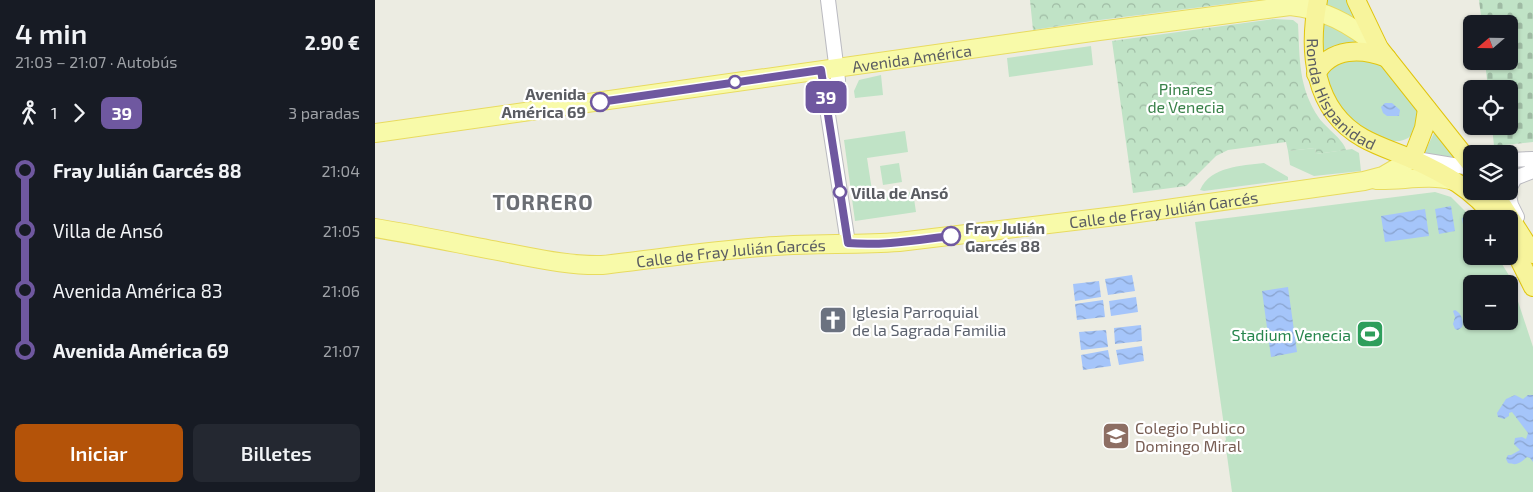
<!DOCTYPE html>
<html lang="es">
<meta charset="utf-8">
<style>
:root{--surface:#171b24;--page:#242831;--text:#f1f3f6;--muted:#9ea1a6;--accent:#b45309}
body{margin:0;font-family:"Exo 2",sans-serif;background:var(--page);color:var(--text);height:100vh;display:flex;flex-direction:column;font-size:19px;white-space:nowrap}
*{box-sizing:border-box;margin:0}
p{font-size:16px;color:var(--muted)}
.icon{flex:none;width:28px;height:28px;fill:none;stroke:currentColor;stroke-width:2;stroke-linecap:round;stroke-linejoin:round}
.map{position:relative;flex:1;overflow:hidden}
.details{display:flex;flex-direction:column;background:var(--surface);width:375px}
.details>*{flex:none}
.badge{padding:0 10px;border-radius:8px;font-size:18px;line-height:32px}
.needle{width:32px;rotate:250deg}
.fabs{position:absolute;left:1088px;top:15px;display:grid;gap:10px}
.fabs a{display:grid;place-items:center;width:55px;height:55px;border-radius:8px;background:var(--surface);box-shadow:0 1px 4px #0004;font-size:25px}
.map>.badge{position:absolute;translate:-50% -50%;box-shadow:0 0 0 2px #fff}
.legs{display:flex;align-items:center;gap:8px;height:55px;padding:0 15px;font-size:16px}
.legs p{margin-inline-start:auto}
.overview{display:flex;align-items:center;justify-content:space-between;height:85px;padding:0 15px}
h1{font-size:28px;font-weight:600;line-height:38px}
.primary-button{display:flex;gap:10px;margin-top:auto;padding:10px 15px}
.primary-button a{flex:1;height:58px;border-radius:8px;background:var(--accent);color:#fff;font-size:20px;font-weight:600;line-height:58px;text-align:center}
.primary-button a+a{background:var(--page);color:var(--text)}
ul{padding:0 15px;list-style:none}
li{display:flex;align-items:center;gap:18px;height:60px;font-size:19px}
li i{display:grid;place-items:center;width:8px;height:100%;margin:0 6px;background:currentColor}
li i::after{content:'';width:12px;height:12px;margin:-6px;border:4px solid;border-radius:50%;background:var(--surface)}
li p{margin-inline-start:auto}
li:first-child i{background:linear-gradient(#0000 50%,currentColor 0)}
li:last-child i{background:linear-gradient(currentColor 50%,#0000 0)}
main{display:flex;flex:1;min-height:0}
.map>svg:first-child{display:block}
.green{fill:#c0e3c6;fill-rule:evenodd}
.forest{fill:url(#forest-crowns)}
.cemetery{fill:url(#cemetery-stones)}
.water{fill:url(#water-waves)}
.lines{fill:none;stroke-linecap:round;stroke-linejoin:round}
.tertiary-casing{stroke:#babac0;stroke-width:16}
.primary-casing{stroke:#e8db5f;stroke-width:20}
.trunk-casing{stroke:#e1c50e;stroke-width:20}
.tertiary{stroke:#fff;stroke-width:14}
.primary{stroke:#f8faa9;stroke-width:18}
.trunk{stroke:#f7f49c;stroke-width:18}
.line-1-casing{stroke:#fff;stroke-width:11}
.line-1{stroke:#6f58a0;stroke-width:8}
.stop-1-dot{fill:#fff;stroke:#6f58a0;stroke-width:2.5}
.labels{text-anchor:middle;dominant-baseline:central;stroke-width:4.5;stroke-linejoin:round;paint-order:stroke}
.street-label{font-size:16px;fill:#5a5c62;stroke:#fff}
.park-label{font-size:16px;fill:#3a824a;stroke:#fff}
.stop-label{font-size:16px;font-weight:bold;fill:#5a5c62;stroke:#fff;text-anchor:start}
.worship-label{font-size:16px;fill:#5b616d;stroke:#fff;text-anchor:start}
.leisure-label{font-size:16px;fill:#27864d;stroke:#fff;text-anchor:end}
.education-label{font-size:16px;fill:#785e54;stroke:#fff;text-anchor:start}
.district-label{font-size:21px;font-weight:bold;letter-spacing:1px;fill:#6b6e74;stroke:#fff}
</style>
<main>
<section class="details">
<div class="overview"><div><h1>4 min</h1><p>21:03 – 21:07 · Autobús</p></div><b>2.90 €</b></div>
<div class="legs"><svg class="icon" aria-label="walk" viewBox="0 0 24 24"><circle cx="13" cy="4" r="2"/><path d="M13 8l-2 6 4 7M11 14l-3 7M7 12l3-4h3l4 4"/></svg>1<svg class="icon" aria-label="forward" viewBox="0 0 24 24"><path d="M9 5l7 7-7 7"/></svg><b class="badge" style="background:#6f58a0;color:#fff">39</b><p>3 paradas</p></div>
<ul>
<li><i style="color:#6f58a0"></i><b>Fray Julián Garcés 88</b><p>21:04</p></li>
<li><i style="color:#6f58a0"></i><span>Villa de Ansó</span><p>21:05</p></li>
<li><i style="color:#6f58a0"></i><span>Avenida América 83</span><p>21:06</p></li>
<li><i style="color:#6f58a0"></i><b>Avenida América 69</b><p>21:07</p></li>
</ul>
<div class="primary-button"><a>Iniciar</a><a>Billetes</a></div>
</section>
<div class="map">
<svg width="1158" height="492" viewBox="0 0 1158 492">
<defs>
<pattern id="forest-crowns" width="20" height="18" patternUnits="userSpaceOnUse" patternTransform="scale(1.25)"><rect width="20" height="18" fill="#c0e3c6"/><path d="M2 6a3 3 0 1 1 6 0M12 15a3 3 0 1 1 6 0" fill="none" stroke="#9fbba4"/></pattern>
<pattern id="cemetery-stones" width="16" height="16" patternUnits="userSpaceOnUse" patternTransform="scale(1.25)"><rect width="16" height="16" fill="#c0e3c6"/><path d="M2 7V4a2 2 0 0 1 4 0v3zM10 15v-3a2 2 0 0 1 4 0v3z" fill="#9fbba4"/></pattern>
<pattern id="water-waves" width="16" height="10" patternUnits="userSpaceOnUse" patternTransform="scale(1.25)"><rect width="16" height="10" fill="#a5c5fa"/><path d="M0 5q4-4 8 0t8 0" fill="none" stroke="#89a3ce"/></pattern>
</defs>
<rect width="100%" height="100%" fill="#ecece2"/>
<path class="green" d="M950,0H974L982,21L949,7Z
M948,19L985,40L982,44L948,54Z
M716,46L718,65L634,77L632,58Z
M981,57C988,59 996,61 1003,64C1019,71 1034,98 1044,112C1044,118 1042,122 1041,127C1029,160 981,127 968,110C959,100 955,88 950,76L955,67Z
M506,75L508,95L480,98L479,91L484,80Z
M530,131L533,152L492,158L498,197L538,192L541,212L480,221L469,140Z
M1060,131L1084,162L1049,153Z
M940,148L941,154L977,149L984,153L986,171L939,176L915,165L913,151Z
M524,163L527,182L508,185L505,166Z
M889,163L913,177V180L829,191L825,190C836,166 866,166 889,163Z
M1060,192L1076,197L1098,219H1096V256H1122L1135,277L1158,347V492H857L850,441L851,440L820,222ZM1096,284H1134V321H1096Z"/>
<path class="forest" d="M655,0H882L717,21L658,30Z
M899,19L918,20L923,24C925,59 923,87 944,118C951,128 969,140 971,150L941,154L940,148L913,151L911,142L853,150L841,156L811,186L758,193L737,41Z"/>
<path class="cemetery" d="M1104,0H1158V142L1119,146L1117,126H1134V89H1113L1110,61H1134V24H1107Z"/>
<path class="water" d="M1010,103H1017L1025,110L1024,116H1012L1008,113L1006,107Z
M1076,206L1080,231L1064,234L1060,209Z
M1050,209L1054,236L1010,242L1006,216Z
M1094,217L1096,230L1089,231L1087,218Z
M757,275L760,291L733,295L730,279Z
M724,281L726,297L700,301L698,284Z
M913,287L922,352L896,357L887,291Z
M761,297L763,312L736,316L734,301Z
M728,300L730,317L702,320L700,304Z
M1080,310C1086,313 1089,320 1087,327L1083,330L1080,329L1078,324L1080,317L1078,311Z
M766,325L767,341L740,344L739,328Z
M731,330L733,347L706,350L704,332Z
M767,346L769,361L744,365L741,350Z
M733,350L736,366L708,370L706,355Z
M1140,395L1148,399L1153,395H1158V462L1155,458L1152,457C1145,463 1143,466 1133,463L1131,459L1133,455H1136L1145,450L1139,444L1140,438L1147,437L1151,439L1153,433L1137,412L1134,413V416L1129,419L1123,417L1122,413L1131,399Z"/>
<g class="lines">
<g class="tertiary-casing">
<path id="tertiary" d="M453,0L463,80L454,110
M446,70L473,243
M1047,160L1096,168
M1134,160L1158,159
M1134,189L1140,178L1158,171
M1133,191L1136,205L1142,217"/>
</g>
<g class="primary-casing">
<g id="primary">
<path id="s1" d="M0,133L724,31L915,6C950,9 978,25 1004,48"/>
<path d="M1001,180C1027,181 1054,174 1079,181"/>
<path id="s2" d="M0,228C43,235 85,244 128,252C160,258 194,266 227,265C280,259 333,251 386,247C432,243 478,245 524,242L749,215L989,181L1008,176L1037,159"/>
</g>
</g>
<g class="trunk-casing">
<g id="trunk">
<path id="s3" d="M943,0C933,51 938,110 988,138C1004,147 1021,152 1037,159C1068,173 1100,190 1120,219"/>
<path d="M981,0L1004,48L1096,164"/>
<path d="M941,74C956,47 987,48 1012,58"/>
<path d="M1037,159L1049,128L1052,109"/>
<path d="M1118,191L1158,254"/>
<path d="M1134,239L1158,287"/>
</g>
</g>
<use href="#tertiary" class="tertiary"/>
<use href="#primary" class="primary"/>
<use href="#trunk" class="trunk"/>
</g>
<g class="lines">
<g class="line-1-casing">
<path id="line-1" d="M225,102L446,70L473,243C508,246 542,240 576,236"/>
</g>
<use href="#line-1" class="line-1"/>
</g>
<defs>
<g id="church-square" transform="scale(1.4375)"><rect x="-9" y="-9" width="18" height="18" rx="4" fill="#6b7280" stroke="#fff"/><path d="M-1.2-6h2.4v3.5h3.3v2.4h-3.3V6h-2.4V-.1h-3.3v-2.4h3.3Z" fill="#fff"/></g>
<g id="stadium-square" transform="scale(1.4375)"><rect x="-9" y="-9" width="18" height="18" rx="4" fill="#2e9e5b" stroke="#fff"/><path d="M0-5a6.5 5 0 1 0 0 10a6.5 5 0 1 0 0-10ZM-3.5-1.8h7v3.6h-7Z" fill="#fff"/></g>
<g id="school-square" transform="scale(1.4375)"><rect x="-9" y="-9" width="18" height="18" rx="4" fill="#8d6e63" stroke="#fff"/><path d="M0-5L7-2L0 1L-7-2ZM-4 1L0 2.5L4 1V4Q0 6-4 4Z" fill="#fff"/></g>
</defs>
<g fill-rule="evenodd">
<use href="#church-square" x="458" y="320"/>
<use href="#stadium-square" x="995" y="334"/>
<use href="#school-square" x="741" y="436"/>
</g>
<g class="stop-1-dot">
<circle cx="360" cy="82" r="6"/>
<circle cx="225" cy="102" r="9"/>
<circle cx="465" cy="192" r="6"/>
<circle cx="576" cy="236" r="9"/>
</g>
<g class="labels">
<g class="street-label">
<text stroke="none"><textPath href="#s1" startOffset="542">Avenida América</textPath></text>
<text stroke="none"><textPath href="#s3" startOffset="104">Ronda Hispanidad</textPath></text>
<text stroke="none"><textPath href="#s2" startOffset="795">Calle de Fray Julián Garcés</textPath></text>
<text stroke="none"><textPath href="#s2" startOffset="360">Calle de Fray Julián Garcés</textPath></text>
</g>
<g class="park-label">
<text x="811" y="88">Pinares<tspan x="811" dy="18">de Venecia</tspan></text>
</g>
<g class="stop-label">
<text x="211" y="93" text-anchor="end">Avenida<tspan x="211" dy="18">América 69</tspan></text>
<text x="476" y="192">Villa de Ansó</text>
<text x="590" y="227">Fray Julián<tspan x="590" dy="18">Garcés 88</tspan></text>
</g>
<g class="worship-label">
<text x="477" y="311">Iglesia Parroquial<tspan x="477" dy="18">de la Sagrada Familia</tspan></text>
</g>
<g class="leisure-label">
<text x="976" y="334">Stadium Venecia</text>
</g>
<g class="education-label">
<text x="760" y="427">Colegio Publico<tspan x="760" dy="18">Domingo Miral</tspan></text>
</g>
<g class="district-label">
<text x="168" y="201">TORRERO</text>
</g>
</g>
</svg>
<div class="fabs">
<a><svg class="needle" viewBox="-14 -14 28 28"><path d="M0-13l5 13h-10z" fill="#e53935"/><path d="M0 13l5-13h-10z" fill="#9ea1a6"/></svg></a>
<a><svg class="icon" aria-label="locate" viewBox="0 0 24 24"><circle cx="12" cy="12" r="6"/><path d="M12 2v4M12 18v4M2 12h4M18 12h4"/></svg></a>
<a><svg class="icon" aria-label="layers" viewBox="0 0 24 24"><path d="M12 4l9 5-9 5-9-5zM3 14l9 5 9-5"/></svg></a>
<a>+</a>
<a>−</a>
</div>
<b class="badge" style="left:451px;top:97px;background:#6f58a0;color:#fff">39</b>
</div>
</main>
